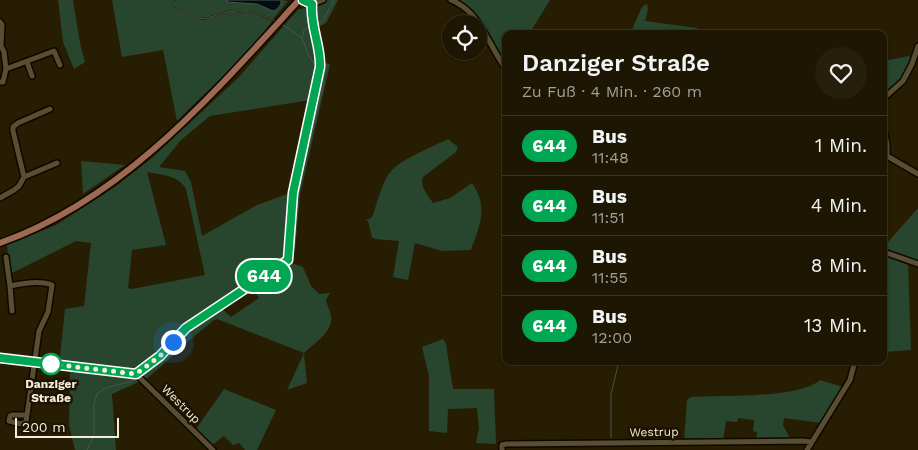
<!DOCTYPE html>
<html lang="de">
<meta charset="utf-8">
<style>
:root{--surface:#1d1602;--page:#251f0c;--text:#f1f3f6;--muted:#a09f99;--line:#3b3524}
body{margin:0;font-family:"Work Sans",sans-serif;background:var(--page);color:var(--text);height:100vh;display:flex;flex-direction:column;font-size:19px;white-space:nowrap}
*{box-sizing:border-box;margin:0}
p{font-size:16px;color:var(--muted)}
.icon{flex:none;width:28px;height:28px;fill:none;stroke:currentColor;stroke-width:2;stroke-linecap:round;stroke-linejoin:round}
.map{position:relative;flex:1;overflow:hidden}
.details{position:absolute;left:502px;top:30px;width:385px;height:335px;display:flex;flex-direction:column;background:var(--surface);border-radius:10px;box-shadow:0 1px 4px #0004,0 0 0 1px var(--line)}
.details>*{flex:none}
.badge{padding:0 10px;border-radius:16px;font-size:18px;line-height:32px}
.tools{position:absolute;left:442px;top:15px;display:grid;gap:10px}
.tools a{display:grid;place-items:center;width:45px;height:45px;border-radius:50%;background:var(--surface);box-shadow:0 1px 4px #0004,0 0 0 1px var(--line);font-size:25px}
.scale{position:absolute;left:15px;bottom:12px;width:104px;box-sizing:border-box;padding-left:5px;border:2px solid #f4eddd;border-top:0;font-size:14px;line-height:18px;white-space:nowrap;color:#f4eddd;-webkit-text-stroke:4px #1d1400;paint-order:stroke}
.you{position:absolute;width:25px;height:25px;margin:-12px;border:4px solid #fff;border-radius:50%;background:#1a73e8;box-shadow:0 0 0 8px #1a73e833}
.map>.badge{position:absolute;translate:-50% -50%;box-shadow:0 0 0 2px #fff}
.round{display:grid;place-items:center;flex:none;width:52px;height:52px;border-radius:26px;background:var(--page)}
.head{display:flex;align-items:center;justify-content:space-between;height:85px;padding:0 20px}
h1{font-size:24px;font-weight:600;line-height:38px}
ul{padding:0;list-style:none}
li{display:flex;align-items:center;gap:15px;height:60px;padding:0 20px;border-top:1px solid var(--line)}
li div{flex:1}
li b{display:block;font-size:19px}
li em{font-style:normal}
li .badge{min-width:55px;font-weight:700;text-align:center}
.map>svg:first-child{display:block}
.green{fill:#28462d;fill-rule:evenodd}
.water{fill:#010f11;stroke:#4a524e}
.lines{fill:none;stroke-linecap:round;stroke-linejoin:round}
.stream{stroke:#4a524e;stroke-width:1}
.minor-casing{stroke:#100700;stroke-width:8}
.major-casing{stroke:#100700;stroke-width:9}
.minor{stroke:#584e31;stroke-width:5}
.major{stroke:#9c6953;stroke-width:6}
.line-casing{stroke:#fff;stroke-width:11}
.line{stroke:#00a651;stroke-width:8}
.walk{stroke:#f4eddd;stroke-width:5;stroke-dasharray:0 9}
.stop-dot{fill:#fff;stroke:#00a651;stroke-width:2.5}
.labels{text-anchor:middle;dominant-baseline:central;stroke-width:5;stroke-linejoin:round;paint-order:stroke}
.stop-label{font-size:12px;font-weight:bold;fill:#f4eddd;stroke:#1d1400}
.street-label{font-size:12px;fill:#f4eddd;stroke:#1d1400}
</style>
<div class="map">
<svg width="918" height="450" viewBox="0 0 918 450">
<rect width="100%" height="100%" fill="#271d02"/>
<path class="green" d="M58,0H73L80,43L85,62L74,69L63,42Z
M112,0H173L176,8L186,16L195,19L203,20L234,11L245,15L253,12L272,21C246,58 209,89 177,121L163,50L122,57Z
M176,0H227V2L257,4L273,11L276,10L281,5V0L288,1L273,19L253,10L245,14C242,12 238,10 234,10C218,11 206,22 190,16C183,13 178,9 175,3Z
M325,0H338L326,23L315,29L313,8Z
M454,0H550L529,34H506V68L475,16Z
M647,4L648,9L645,21L697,28L698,34H630L642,7Z
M307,7L311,9L319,59V67L315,74L310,100L210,116L181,140L159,167L185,171L191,182L202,236L257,205L290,193L285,259C259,277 226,296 202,316C183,331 155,365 133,372L59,365L65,309L84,306L91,243L76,241L10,274L7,245L56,225L115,187L152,158L238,78L295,13L298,10ZM147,172C162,175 178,175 186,189L205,275L132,289L128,288L132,250L166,245Z
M909,56L912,63L902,81L884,96V61Z
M322,62L330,64L300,195L295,251L292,259H289L293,193Z
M448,139L458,147L456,152L423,177C419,186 428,195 433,203L450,198L472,183C489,208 480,224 471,250L442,251L415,243L408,280L393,277L399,241L375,239L372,237L368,221H365L372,217C378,202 381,182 392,170C402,159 434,146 448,139Z
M81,161L125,165L83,194Z
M918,208V263L884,251V240L888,242Z
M884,254L908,263L911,350L884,352Z
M289,262L303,267L311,286L319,294L330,293L326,300C327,306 330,310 331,315C334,332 314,343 304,353L307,383L287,390L304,353L217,319L212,321L211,323C187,340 168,362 145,380L142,376L143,371L154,364L188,329L221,308L231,317L259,298L252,287Z
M443,339L446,344L453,389H494L496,444L476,443L479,428L477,408L448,409L447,433L429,431V376L422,347Z
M70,368L134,375L141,381L112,394L116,450H75L69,425Z
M820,380L843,387L821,423L784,418L783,425L791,440L756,441L757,432L753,431L754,420L738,418L737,422L726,421L723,441H684L687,400L691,397C722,395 798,399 820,380Z
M224,389L276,410L257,450H245L239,443L233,445L224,436L212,445L196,429Z"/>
<path class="water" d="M227,0H281V4L276,10L273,11L257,4L227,2Z"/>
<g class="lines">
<path class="stream" d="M174,0C176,7 177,9 183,13C203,26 214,13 234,11C238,10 241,13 245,15L253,11L277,22
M280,23L302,38L309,56L315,65
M315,24L322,22L334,0
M302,38L304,30L309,26
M290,257H292L298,193L324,82L322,73
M205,313L206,309L282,258H287
M142,376L165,360L174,349L203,319
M611,438V394L619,361
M87,450L94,436V404L97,394C110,383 122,386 137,379"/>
<g class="minor-casing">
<path id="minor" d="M303,0L312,4L323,0
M451,0C481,12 488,45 506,69
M0,22L2,25L1,46L4,52L6,69L3,82H0
M27,62L32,76
M6,69L54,51L60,65
M884,98L903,81L912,64L918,46
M884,131L887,144V156L918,174
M24,177L13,131V127L18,123L50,109
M0,198L14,190L19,186L24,177L57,163
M884,252L918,264
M6,257L10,286C23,283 40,280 52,285L48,312L39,331L26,422L21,424L9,421L10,416L12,415H27
M10,286L12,311
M0,358L136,374
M136,374L160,356L186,328L288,260L293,193L321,67C321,46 310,26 312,4
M136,374L213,450
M502,450V445L506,444L803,441L811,442
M807,450L850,380L855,361"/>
</g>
<g class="major-casing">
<path id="major" d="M0,243C124,199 213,94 299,0"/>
</g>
<use href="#minor" class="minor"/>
<use href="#major" class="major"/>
</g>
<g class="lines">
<g class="line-casing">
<path id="line" d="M0,358L136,374L160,356L186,328L288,260L293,193L320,67C321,46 310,26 312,4L303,0"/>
</g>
<use href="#line" class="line"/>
<path class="walk" d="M51,364L136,374L160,356L173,342"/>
</g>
<circle class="stop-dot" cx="51" cy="364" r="10"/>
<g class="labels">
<g class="stop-label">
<text x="51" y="384">Danziger<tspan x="51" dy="14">Straße</tspan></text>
</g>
<g class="street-label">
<text transform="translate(181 404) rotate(45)">Westrup</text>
<text transform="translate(654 432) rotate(-1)">Westrup</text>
</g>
</g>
</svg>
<div class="tools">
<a><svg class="icon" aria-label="locate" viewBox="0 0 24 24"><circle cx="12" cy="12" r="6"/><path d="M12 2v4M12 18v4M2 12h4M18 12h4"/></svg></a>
</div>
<div class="scale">200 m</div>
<div class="you" style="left:173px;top:342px"></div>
<b class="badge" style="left:264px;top:276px;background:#00a651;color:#fff">644</b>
<section class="details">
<div class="head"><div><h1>Danziger Straße</h1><p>Zu Fuß · 4 Min. · 260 m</p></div><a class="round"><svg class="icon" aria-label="heart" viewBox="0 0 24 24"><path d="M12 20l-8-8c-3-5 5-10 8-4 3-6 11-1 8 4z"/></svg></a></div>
<ul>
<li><span class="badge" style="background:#00a651;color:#fff">644</span><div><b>Bus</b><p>11:48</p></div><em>1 Min.</em></li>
<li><span class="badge" style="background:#00a651;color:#fff">644</span><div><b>Bus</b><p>11:51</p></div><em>4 Min.</em></li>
<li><span class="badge" style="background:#00a651;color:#fff">644</span><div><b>Bus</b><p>11:55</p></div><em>8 Min.</em></li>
<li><span class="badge" style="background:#00a651;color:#fff">644</span><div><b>Bus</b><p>12:00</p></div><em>13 Min.</em></li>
</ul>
</section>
</div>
